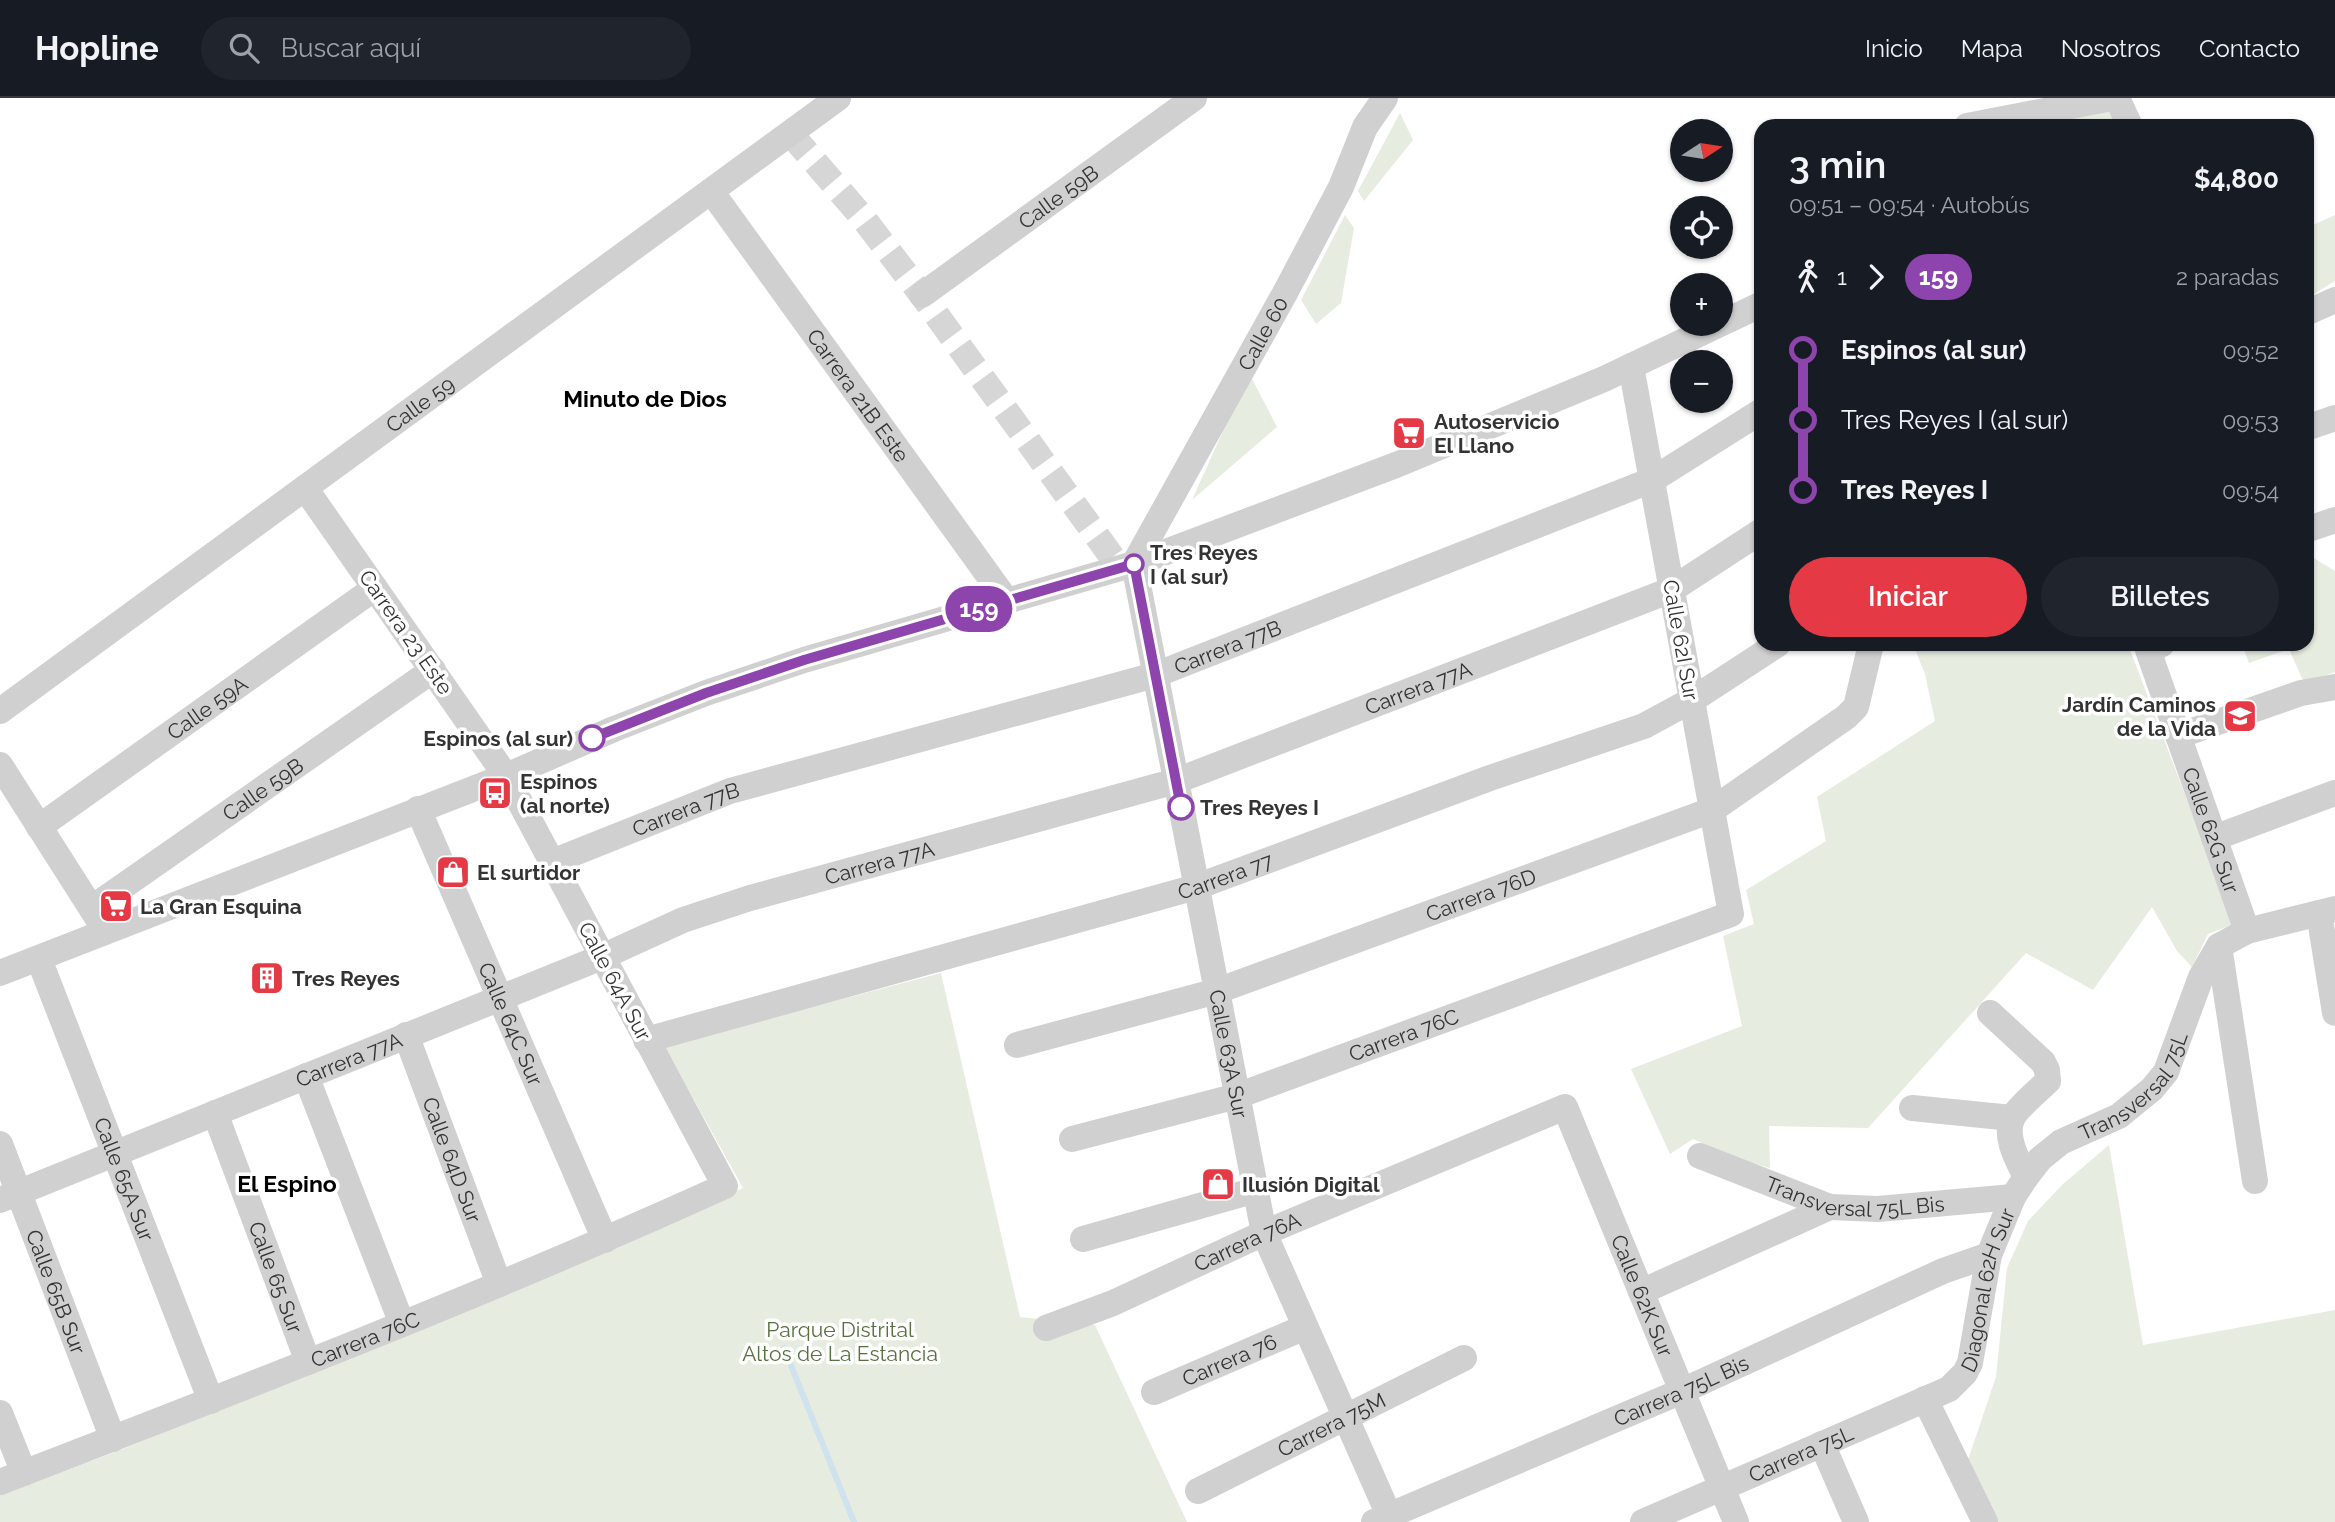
<!DOCTYPE html>
<html lang="es">
<meta charset="utf-8">
<style>
:root{--surface:#171b24;--page:#20242c;--text:#f1f3f6;--muted:#9ea1a6;--line:#363941;--accent:#e63946}
body{margin:0;font-family:Raleway,sans-serif;background:var(--page);color:var(--text);height:100vh;display:flex;flex-direction:column;font-size:26px;white-space:nowrap}
*{box-sizing:border-box;margin:0}
p{font-size:23px;color:var(--muted)}
.icon{flex:none;width:38px;height:38px;fill:none;stroke:currentColor;stroke-width:2;stroke-linecap:round;stroke-linejoin:round}
.map{position:relative;flex:1;overflow:hidden}
.sheet{position:absolute;left:1754px;top:21px;width:560px;height:532px;display:flex;flex-direction:column;background:var(--surface);border-radius:21px;box-shadow:0 2px 5px #0004}
.sheet>*{flex:none}
.badge{padding:0 14px;border-radius:23px;font-size:24px;line-height:46px}
.needle{width:46px;rotate:78deg}
.buttons{position:absolute;left:1670px;top:21px;display:grid;gap:14px}
.buttons a{display:grid;place-items:center;width:63px;height:63px;border-radius:50%;background:var(--surface);box-shadow:0 2px 5px #0004;font-size:35px}
.map>.badge{position:absolute;translate:-50% -50%;box-shadow:0 0 0 4px #fff}
.legs{display:flex;align-items:center;gap:10px;height:77px;padding:0 35px;font-size:23px}
.legs p{margin-inline-start:auto}
.headline{display:flex;align-items:center;justify-content:space-between;height:119px;padding:0 35px}
h1{font-size:38px;font-weight:600;line-height:52px}
.cta{display:flex;gap:14px;margin-top:auto;padding:14px 35px}
.cta a{flex:1;height:80px;border-radius:42px;background:var(--accent);color:#fff;font-size:28px;font-weight:600;line-height:80px;text-align:center}
.cta a+a{background:var(--page);color:var(--text)}
ul{padding:0 35px;list-style:none}
li{display:flex;align-items:center;gap:24px;height:70px;font-size:26px}
li i{display:grid;place-items:center;width:10px;height:100%;margin:0 9px;background:currentColor}
li i::after{content:'';width:18px;height:18px;margin:-9px;border:5px solid;border-radius:50%;background:var(--surface)}
li p{margin-inline-start:auto}
li:first-child i{background:linear-gradient(#0000 50%,currentColor 0)}
li:last-child i{background:linear-gradient(currentColor 50%,#0000 0)}
header{display:flex;align-items:center;gap:42px;box-sizing:border-box;height:98px;padding:0 35px;background:var(--surface);border-bottom:2px solid var(--line)}
header strong{font-size:33px}
nav{display:flex;gap:38px;margin-inline-start:auto;font-size:24px}
.search{width:490px;height:63px;background:var(--page);display:flex;align-items:center;gap:18px;box-sizing:border-box;padding:0 24px;border-radius:38px;color:var(--muted);font-size:26px}
.map>svg:first-child{display:block}
.green{fill:#e6ecdf}
.lines{fill:none;stroke-linecap:round;stroke-linejoin:round}
.stream{stroke:#cfe2ee;stroke-width:6}
.minor-tunnel{stroke:#d6d6d6;stroke-width:26;stroke-dasharray:26 13;stroke-linecap:butt}
.minor{stroke:#d0d0d0;stroke-width:26}
.line-1-casing{stroke:#fff;stroke-width:16}
.line-1{stroke:#8e44ad;stroke-width:10}
.stop-1-dot{fill:#fff;stroke:#8e44ad;stroke-width:3.5}
.labels{text-anchor:middle;dominant-baseline:central;stroke-width:7;stroke-linejoin:round;paint-order:stroke}
.street-label{font-size:21px;fill:#333;stroke:#fff}
.poi-label{font-size:21px;font-weight:bold;fill:#333;stroke:#fff;text-anchor:start}
.stop-label{font-size:21px;font-weight:bold;fill:#333;stroke:#fff;text-anchor:start}
.park-label{font-size:21px;fill:#56703f;stroke:#fff}
.neighbourhood-label{font-size:23px;font-weight:bold;fill:#000;stroke:#fff}
</style>
<header>
<strong>Hopline</strong>
<div class="search"><svg class="icon" aria-label="search" viewBox="0 0 24 24"><circle cx="10" cy="10" r="6"/><path d="M15 15l6 6"/></svg>Buscar aquí</div>
<nav><a>Inicio</a><a>Mapa</a><a>Nosotros</a><a>Contacto</a></nav>
</header>
<div class="map">
<svg width="2335" height="1424" viewBox="0 0 2335 1424">
<rect width="100%" height="100%" fill="#fff"/>
<path class="green" d="M2115,7L2122,28H2015Z
M1400,15L1413,42L1364,103L1358,93Z
M1345,117L1354,130L1341,205L1316,226L1301,202Z
M2335,117V183L2306,201V130Z
M1249,275L1277,329L1192,402Z
M2307,456L2335,473V574L2304,585L2289,551L2249,565L2242,546H2306Z
M1913,546H2136L2129,549L2234,826L2208,836L2192,869L2177,853L2152,809L2093,892L2026,855L1868,1030L1769,1028L1770,1070L1735,1060L1693,1041L1670,1056L1631,971L1742,928L1723,838L1754,826L1746,792L1826,743L1817,699L1935,623L1925,576Z
M941,875L1020,1219L1095,1227L1187,1424H0V1397L123,1351L743,1090L664,948Z
M2109,1047L2143,1247L2335,1212V1424H1994L1966,1368L1996,1279L2007,1170L2028,1123L2063,1086Z"/>
<g class="lines">
<path class="stream" d="M784,1250L854,1424"/>
<path class="minor-tunnel" d="M790,35L863,120L922,197L1120,470"/>
<g class="minor">
<path d="M2117,0L2130,28"/>
<path d="M1967,28L2112,0"/>
<path id="s1" d="M711,93L1007,503"/>
<path id="s2" d="M922,197L1194,0"/>
<path d="M2306,215L2335,202"/>
<path d="M2306,330L2335,320"/>
<path d="M2306,432L2335,422"/>
<path id="s3" d="M1134,466L1264,1135L1392,1424"/>
<path id="s4" d="M1134,466L1285,195L1341,89L1365,29L1385,0"/>
<path id="s5" d="M2162,546L2148,552L2247,833"/>
<path id="s6" d="M0,613L838,0"/>
<path d="M2178,638L2301,595L2335,589"/>
<path d="M0,667L100,824"/>
<path id="s7" d="M418,711L605,1142"/>
<path id="s8" d="M39,729L375,490"/>
<path d="M2214,740L2335,695"/>
<path id="s9" d="M552,764L730,693L1155,577L1652,382L1760,314"/>
<path id="s10" d="M92,810L433,572"/>
<path d="M2319,815L2335,915"/>
<path d="M2219,848L2255,1083"/>
<path id="s11" d="M39,861L211,1303"/>
<path d="M0,875L506,678L614,631L706,595L804,562L1134,466L1396,367L1604,281L1760,207"/>
<path d="M1990,915L2043,964L2047,972L2048,983C2039,992 2018,1009 2013,1019C2003,1037 2018,1063 2026,1079"/>
<path id="s12" d="M406,937L499,1186"/>
<path id="s13" d="M646,942L1196,789L1490,680L1644,628L1692,602L1778,546"/>
<path id="s14" d="M1017,947L1217,893L1712,712L1846,619L1856,609L1871,546"/>
<path d="M306,978L402,1226"/>
<path d="M1912,1010L2012,1020"/>
<path id="s15" d="M215,1015L308,1264"/>
<path id="s16" d="M1072,1041L1237,998L1731,816L1631,268"/>
<path id="s17" d="M0,1046L113,1341"/>
<path id="s18" d="M1700,1058L1830,1109L1878,1111L2013,1099"/>
<path id="s19" d="M0,1102L602,859L683,822L750,800L1176,683L1671,492L1760,434"/>
<path d="M1083,1141L1256,1092"/>
<path d="M1641,1194L1830,1109"/>
<path id="s20" d="M1046,1230L1113,1205L1264,1135L1565,1009L1736,1424"/>
<path id="s21" d="M1154,1294L1305,1229"/>
<path d="M1925,1301L1985,1424"/>
<path d="M0,1315L24,1375"/>
<path d="M1822,1346L1856,1424"/>
<path id="s22" d="M0,1384C244,1290 487,1196 725,1088L506,678L305,390"/>
<path id="s23" d="M1198,1393L1464,1260"/>
<path id="s24" d="M1374,1424L1682,1293L1943,1173L1989,1157"/>
<path id="s25" d="M1643,1424L1949,1291L1965,1275L1970,1265L1989,1157L2013,1099L2026,1079L2040,1061L2061,1044L2119,1018L2152,991L2166,974L2201,879L2219,848L2247,833L2335,811"/>
</g>
</g>
<g class="lines">
<g class="line-1-casing">
<path id="line-1" d="M592,640L706,595L804,562L1134,466L1181,709"/>
</g>
<use href="#line-1" class="line-1"/>
</g>
<defs>
<g id="supermarket-square" transform="scale(1.75)"><rect x="-9" y="-9" width="18" height="18" rx="4" fill="#e63946" stroke="#fff"/><path d="M-6-5.5h2.5l.6 2H6L4.5 2H-2.5L-4.4-4H-6ZM-1.5 3.2a1.3 1.3 0 1 0 .1 0ZM3 3.2a1.3 1.3 0 1 0 .1 0Z" fill="#fff"/></g>
<g id="university-square" transform="scale(1.75)"><rect x="-9" y="-9" width="18" height="18" rx="4" fill="#e63946" stroke="#fff"/><path d="M0-5L7-2L0 1L-7-2ZM-4 1L0 2.5L4 1V4Q0 6-4 4Z" fill="#fff"/></g>
<g id="bus-square" transform="scale(1.75)"><rect x="-9" y="-9" width="18" height="18" rx="4" fill="#e63946" stroke="#fff"/><path d="M-5-6H5V4H4V6H2V4H-2V6H-4V4H-5ZM-3.5-4V0h7V-4ZM-3.5 1.2v1.5H-2V1.2ZM2 1.2v1.5H3.5V1.2Z" fill="#fff"/></g>
<g id="shop-square" transform="scale(1.75)"><rect x="-9" y="-9" width="18" height="18" rx="4" fill="#e63946" stroke="#fff"/><path d="M-5-2.5h2.3a2.7 3.5 0 0 1 5.4 0H5L5.5 6h-11ZM-1.5-2.5h3a1.5 2.3 0 0 0-3 0Z" fill="#fff"/></g>
<g id="building-square" transform="scale(1.75)"><rect x="-9" y="-9" width="18" height="18" rx="4" fill="#e63946" stroke="#fff"/><path d="M-4-6H4V6H1V3H-1V6H-4ZM-2.5-4.3h1.7v1.8h-1.7ZM.8-4.3h1.7v1.8H.8ZM-2.5-1h1.7V.8h-1.7ZM.8-1h1.7V.8H.8Z" fill="#fff"/></g>
</defs>
<g fill-rule="evenodd">
<use href="#supermarket-square" x="1409" y="335"/>
<use href="#university-square" x="2240" y="618"/>
<use href="#bus-square" x="495" y="695"/>
<use href="#shop-square" x="453" y="774"/>
<use href="#supermarket-square" x="116" y="808"/>
<use href="#building-square" x="267" y="880"/>
<use href="#shop-square" x="1218" y="1086"/>
</g>
<g class="stop-1-dot">
<circle cx="1134" cy="466" r="9"/>
<circle cx="592" cy="640" r="12"/>
<circle cx="1181" cy="709" r="12"/>
</g>
<g class="labels">
<g class="street-label">
<text stroke="none"><textPath href="#s2" startOffset="168">Calle 59B</textPath></text>
<text stroke="none"><textPath href="#s4" startOffset="264">Calle 60</textPath></text>
<text stroke="none"><textPath href="#s1" startOffset="252">Carrera 21B Este</textPath></text>
<text stroke="none"><textPath href="#s6" startOffset="520">Calle 59</textPath></text>
<text transform="translate(406 534) rotate(55)">Carrera 23 Este</text>
<text transform="translate(1681 542) rotate(80)">Calle 62I Sur</text>
<text stroke="none"><textPath href="#s9" startOffset="710">Carrera 77B</textPath></text>
<text stroke="none"><textPath href="#s19" startOffset="1510">Carrera 77A</textPath></text>
<text stroke="none"><textPath href="#s8" startOffset="206">Calle 59A</textPath></text>
<text stroke="none"><textPath href="#s10" startOffset="208">Calle 59B</textPath></text>
<text stroke="none"><textPath href="#s9" startOffset="144">Carrera 77B</textPath></text>
<text stroke="none"><textPath href="#s5" startOffset="206">Calle 62G Sur</textPath></text>
<text stroke="none"><textPath href="#s19" startOffset="943">Carrera 77A</textPath></text>
<text stroke="none"><textPath href="#s13" startOffset="602">Carrera 77</textPath></text>
<text stroke="none"><textPath href="#s14" startOffset="488">Carrera 76D</textPath></text>
<text transform="translate(615 883) rotate(62)">Calle 64A Sur</text>
<text stroke="none"><textPath href="#s7" startOffset="234">Calle 64C Sur</textPath></text>
<text stroke="none"><textPath href="#s16" startOffset="348">Carrera 76C</textPath></text>
<text stroke="none"><textPath href="#s3" startOffset="499">Calle 63A Sur</textPath></text>
<text stroke="none"><textPath href="#s19" startOffset="376">Carrera 77A</textPath></text>
<text stroke="none"><textPath href="#s25" startOffset="709">Transversal 75L</textPath></text>
<text stroke="none"><textPath href="#s12" startOffset="133">Calle 64D Sur</textPath></text>
<text stroke="none"><textPath href="#s11" startOffset="236">Calle 65A Sur</textPath></text>
<text stroke="none"><textPath href="#s18" startOffset="163">Transversal 75L Bis</textPath></text>
<text stroke="none"><textPath href="#s20" startOffset="219">Carrera 76A</textPath></text>
<text stroke="none"><textPath href="#s15" startOffset="175">Calle 65 Sur</textPath></text>
<text stroke="none"><textPath href="#s25" startOffset="443">Diagonal 62H Sur</textPath></text>
<text stroke="none"><textPath href="#s17" startOffset="158">Calle 65B Sur</textPath></text>
<text stroke="none"><textPath href="#s20" startOffset="768">Calle 62K Sur</textPath></text>
<text stroke="none"><textPath href="#s22" startOffset="392">Carrera 76C</textPath></text>
<text stroke="none"><textPath href="#s21" startOffset="82">Carrera 76</textPath></text>
<text stroke="none"><textPath href="#s24" startOffset="334">Carrera 75L Bis</textPath></text>
<text stroke="none"><textPath href="#s23" startOffset="149">Carrera 75M</textPath></text>
<text stroke="none"><textPath href="#s25" startOffset="172">Carrera 75L</textPath></text>
</g>
<g class="poi-label">
<text x="1434" y="323">Autoservicio<tspan x="1434" dy="24">El Llano</tspan></text>
<text x="2216" y="606" text-anchor="end">Jardín Caminos<tspan x="2216" dy="24">de la Vida</tspan></text>
<text x="520" y="683">Espinos<tspan x="520" dy="24">(al norte)</tspan></text>
<text x="477" y="774">El surtidor</text>
<text x="140" y="808">La Gran Esquina</text>
<text x="292" y="880">Tres Reyes</text>
<text x="1242" y="1086">Ilusión Digital</text>
</g>
<g class="stop-label">
<text x="1150" y="454">Tres Reyes<tspan x="1150" dy="24">I (al sur)</tspan></text>
<text x="573" y="640" text-anchor="end">Espinos (al sur)</text>
<text x="1200" y="709">Tres Reyes I</text>
</g>
<g class="park-label">
<text x="840" y="1231">Parque Distrital<tspan x="840" dy="24">Altos de La Estancia</tspan></text>
</g>
<g class="neighbourhood-label">
<text x="645" y="300">Minuto de Dios</text>
<text x="287" y="1085">El Espino</text>
</g>
</g>
</svg>
<div class="buttons">
<a><svg class="needle" viewBox="-14 -14 28 28"><path d="M0-13l5 13h-10z" fill="#e53935"/><path d="M0 13l5-13h-10z" fill="#9ea1a6"/></svg></a>
<a><svg class="icon" aria-label="locate" viewBox="0 0 24 24"><circle cx="12" cy="12" r="6"/><path d="M12 2v4M12 18v4M2 12h4M18 12h4"/></svg></a>
<a>+</a>
<a>−</a>
</div>
<b class="badge" style="left:979px;top:511px;background:#8e44ad;color:#fff">159</b>
<section class="sheet">
<div class="headline"><div><h1>3 min</h1><p>09:51 – 09:54 · Autobús</p></div><b>$4,800</b></div>
<div class="legs"><svg class="icon" aria-label="walk" viewBox="0 0 24 24"><circle cx="13" cy="4" r="2"/><path d="M13 8l-2 6 4 7M11 14l-3 7M7 12l3-4h3l4 4"/></svg>1<svg class="icon" aria-label="forward" viewBox="0 0 24 24"><path d="M9 5l7 7-7 7"/></svg><b class="badge" style="background:#8e44ad;color:#fff">159</b><p>2 paradas</p></div>
<ul>
<li><i style="color:#8e44ad"></i><b>Espinos (al sur)</b><p>09:52</p></li>
<li><i style="color:#8e44ad"></i><span>Tres Reyes I (al sur)</span><p>09:53</p></li>
<li><i style="color:#8e44ad"></i><b>Tres Reyes I</b><p>09:54</p></li>
</ul>
<div class="cta"><a>Iniciar</a><a>Billetes</a></div>
</section>
</div>
